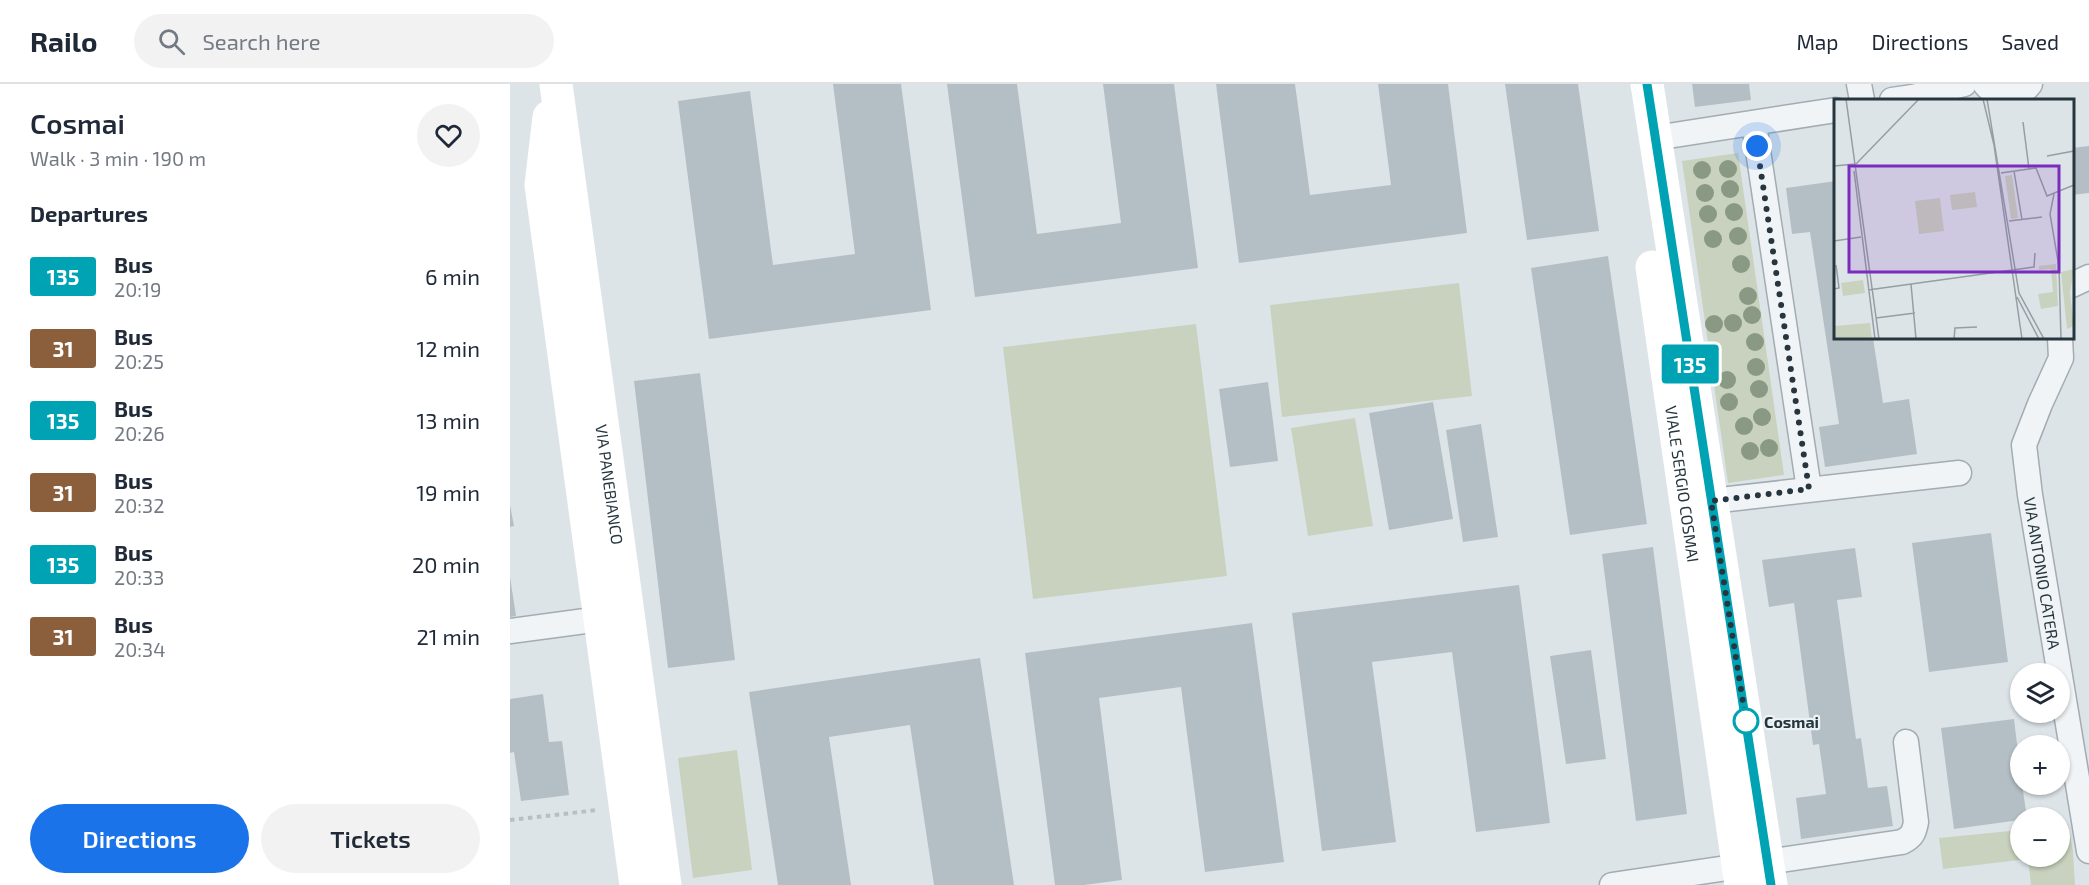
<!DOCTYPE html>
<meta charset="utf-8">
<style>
:root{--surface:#fff;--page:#f2f2f3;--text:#1f2937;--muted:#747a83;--line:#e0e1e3;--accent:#1a73e8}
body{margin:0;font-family:"Exo 2",sans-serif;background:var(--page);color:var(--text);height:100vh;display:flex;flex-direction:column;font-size:22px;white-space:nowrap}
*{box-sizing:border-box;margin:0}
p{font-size:20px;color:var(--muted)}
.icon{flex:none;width:33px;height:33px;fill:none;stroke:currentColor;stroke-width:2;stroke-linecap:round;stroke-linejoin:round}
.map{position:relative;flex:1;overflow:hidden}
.sheet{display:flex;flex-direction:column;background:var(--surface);width:510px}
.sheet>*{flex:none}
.badge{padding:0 12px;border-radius:4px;font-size:21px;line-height:39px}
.controls{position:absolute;left:1500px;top:579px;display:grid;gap:12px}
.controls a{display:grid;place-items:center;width:60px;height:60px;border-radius:50%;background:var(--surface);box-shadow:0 2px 4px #0004;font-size:30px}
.you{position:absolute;width:30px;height:30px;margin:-15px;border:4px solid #fff;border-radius:50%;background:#1a73e8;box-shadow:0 0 0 9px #1a73e833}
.map>.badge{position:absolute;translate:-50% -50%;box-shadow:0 0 0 3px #fff}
h2{padding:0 30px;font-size:22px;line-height:54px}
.round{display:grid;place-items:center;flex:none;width:63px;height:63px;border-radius:32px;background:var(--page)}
.overview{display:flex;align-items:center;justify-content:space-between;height:102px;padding:0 30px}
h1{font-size:28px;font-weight:600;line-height:45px}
.primary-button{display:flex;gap:12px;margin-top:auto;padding:12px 30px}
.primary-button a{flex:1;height:69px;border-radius:36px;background:var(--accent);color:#fff;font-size:24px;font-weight:600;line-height:69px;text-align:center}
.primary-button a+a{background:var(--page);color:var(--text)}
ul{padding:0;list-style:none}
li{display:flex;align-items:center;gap:18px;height:72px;padding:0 30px}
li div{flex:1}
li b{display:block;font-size:22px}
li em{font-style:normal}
li .badge{min-width:66px;font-weight:700;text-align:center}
header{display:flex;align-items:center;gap:36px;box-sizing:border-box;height:84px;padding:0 30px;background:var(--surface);border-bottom:2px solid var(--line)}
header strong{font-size:28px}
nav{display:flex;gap:33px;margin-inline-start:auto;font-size:21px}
.search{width:420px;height:54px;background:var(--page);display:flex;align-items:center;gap:15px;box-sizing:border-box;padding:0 21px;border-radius:33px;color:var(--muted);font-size:22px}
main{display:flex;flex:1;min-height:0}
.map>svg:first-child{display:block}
.green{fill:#c9d2be}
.building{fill:#b4bfc5}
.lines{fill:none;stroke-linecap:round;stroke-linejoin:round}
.street-casing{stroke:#a2acb2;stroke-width:27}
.path{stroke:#b7bfc3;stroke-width:4;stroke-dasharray:4.5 4.5;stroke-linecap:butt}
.street{stroke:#f0f4f6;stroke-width:24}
.secondary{stroke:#fff;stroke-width:33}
.tree{fill:#8a9984}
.line-casing{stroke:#fff;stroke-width:14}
.line{stroke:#00a3b4;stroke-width:9}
.walk{stroke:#26363f;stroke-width:6;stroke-dasharray:0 10.8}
.stop-dot{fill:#fff;stroke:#00a3b4;stroke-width:3}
.labels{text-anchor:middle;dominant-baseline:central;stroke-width:4.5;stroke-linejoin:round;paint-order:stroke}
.street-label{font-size:16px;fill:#26363f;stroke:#ecf3f5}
.stop-label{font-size:16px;font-weight:bold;fill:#26363f;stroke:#ecf3f5;text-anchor:start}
.inset-road{fill:none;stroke:#949ea4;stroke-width:1.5}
.view{fill:#7b2cbf;fill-opacity:0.15;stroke:#7b2cbf;stroke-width:3}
.inset-edge{fill:none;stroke:#26363f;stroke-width:3}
</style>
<header>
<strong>Railo</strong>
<div class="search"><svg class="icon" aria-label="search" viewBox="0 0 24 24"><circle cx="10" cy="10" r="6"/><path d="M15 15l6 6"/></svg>Search here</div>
<nav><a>Map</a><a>Directions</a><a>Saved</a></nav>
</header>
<main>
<section class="sheet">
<div class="overview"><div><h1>Cosmai</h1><p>Walk · 3 min · 190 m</p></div><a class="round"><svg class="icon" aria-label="heart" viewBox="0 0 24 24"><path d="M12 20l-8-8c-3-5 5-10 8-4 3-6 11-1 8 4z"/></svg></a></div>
<h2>Departures</h2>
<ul>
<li><span class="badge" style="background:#00a3b4;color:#fff">135</span><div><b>Bus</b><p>20:19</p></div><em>6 min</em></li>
<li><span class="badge" style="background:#8b5e3c;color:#fff">31</span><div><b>Bus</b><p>20:25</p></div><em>12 min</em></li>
<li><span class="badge" style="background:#00a3b4;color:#fff">135</span><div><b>Bus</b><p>20:26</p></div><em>13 min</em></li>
<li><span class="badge" style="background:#8b5e3c;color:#fff">31</span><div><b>Bus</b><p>20:32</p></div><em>19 min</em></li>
<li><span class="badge" style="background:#00a3b4;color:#fff">135</span><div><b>Bus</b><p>20:33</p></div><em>20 min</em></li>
<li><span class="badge" style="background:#8b5e3c;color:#fff">31</span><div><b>Bus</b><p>20:34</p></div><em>21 min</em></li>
</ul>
<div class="primary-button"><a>Directions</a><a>Tickets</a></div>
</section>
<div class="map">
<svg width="1579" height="801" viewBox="0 0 1579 801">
<rect width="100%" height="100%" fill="#dde4e8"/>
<path class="green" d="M1228,69L1274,391L1218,399L1172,77Z
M949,199L962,312L772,333L760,221Z
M686,240L717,492L523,515L493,263Z
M845,334L863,442L798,452L781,344Z
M227,666L242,786L183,794L168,674Z
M1558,740L1563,767L1565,801H1521L1518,775L1433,785L1429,754L1510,746V772H1550V741Z"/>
<path class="building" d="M323,0H391L421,226L199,255L168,17L240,7L263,181L345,170Z
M437,0H507L527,150L611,139L593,0H664L688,184L465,213Z
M706,0H785L800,111L881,101L868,0H938L957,149L729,179Z
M995,0H1068L1089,147L1017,156Z
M1182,0H1239L1241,16L1185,23Z
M1579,62V109L1562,111V64Z
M1326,97V254H1363L1373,319L1399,315L1407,370L1315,383L1309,343L1329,340L1300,148L1282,150L1276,104Z
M1098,172L1137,440L1060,451L1021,184Z
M190,289L225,576L158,584L124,297Z
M758,298L768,377L720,383L709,305Z
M923,318L943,435L879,446L859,329Z
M971,340L988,453L953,458L936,346Z
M0,421L4,442L0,443Z
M1481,449L1498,578L1419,588L1402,459Z
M1143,463L1177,730L1126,737L1092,470Z
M1345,464L1352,513L1327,516L1346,655L1351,654L1358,704L1377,702L1383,742L1291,755L1286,714L1316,710L1309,660L1303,661L1284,519L1259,523L1252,476Z
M0,493L6,532L0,533Z
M1009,501L1040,739L966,748L942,568L862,578L886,758L812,767L782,529Z
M742,539L774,778L695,788L671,603L589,614L612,796L574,801H545L515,569Z
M1081,566L1096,675L1056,680L1040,572Z
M470,574L504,801H424L400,641L319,653L341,801H268L239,608Z
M33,610L39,658L52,657L59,711L11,717L4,668L0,669V615Z
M1504,635L1510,685V700H1512L1517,734H1510V736L1444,745L1431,644Z"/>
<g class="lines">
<g class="street-casing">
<g id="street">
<path d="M1349,0L1352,16"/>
<path d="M1475,0C1487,15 1508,16 1520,0"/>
<path d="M1403,13L1454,0"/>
<path d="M1382,16L1403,13L1404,16"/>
<path d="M1244,40L1299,405"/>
<path d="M1145,54L1326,26"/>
<path d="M1562,201L1579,193"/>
<path id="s1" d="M1550,254L1551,274L1530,320L1514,361L1520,411L1579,767"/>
<path d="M1201,417L1449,389"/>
<path d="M0,547L90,535"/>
<path d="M1102,801L1392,758C1402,753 1404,749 1406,738L1396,658"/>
</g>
</g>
<path class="path" d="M0,736L88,726"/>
<use href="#street" class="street"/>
<g class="secondary">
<path id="s2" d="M46,0L155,801"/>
<path d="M1137,0L1261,801"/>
<path d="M39,33L31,101L126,801"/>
<path id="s3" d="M1142,183L1231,801"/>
</g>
</g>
<g class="tree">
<circle cx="1218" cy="85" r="9"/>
<circle cx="1192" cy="86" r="9"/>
<circle cx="1220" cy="105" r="9"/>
<circle cx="1195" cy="109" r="9"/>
<circle cx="1224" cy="128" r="9"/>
<circle cx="1198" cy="130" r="9"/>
<circle cx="1228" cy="152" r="9"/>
<circle cx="1203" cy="155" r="9"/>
<circle cx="1231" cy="180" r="9"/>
<circle cx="1238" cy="212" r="9"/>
<circle cx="1242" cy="231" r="9"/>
<circle cx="1223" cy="239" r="9"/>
<circle cx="1204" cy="240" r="9"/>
<circle cx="1245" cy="258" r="9"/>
<circle cx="1246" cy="283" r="9"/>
<circle cx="1217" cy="296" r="9"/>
<circle cx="1249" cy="305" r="9"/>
<circle cx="1219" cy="318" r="9"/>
<circle cx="1252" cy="333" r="9"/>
<circle cx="1234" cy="342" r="9"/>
<circle cx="1259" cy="364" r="9"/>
<circle cx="1240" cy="367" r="9"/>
</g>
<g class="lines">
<g class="line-casing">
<path id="line" d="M1137,0L1261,801"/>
</g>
<use href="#line" class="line"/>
<path class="walk" d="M1236,637L1201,417L1299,405L1247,62"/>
</g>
<circle class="stop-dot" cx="1236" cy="637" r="12"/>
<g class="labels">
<g class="street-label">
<text stroke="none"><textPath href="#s2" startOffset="404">VIA PANEBIANCO</textPath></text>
<text stroke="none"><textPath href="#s3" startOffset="219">VIALE SERGIO COSMAI</textPath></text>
<text stroke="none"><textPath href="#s1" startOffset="244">VIA ANTONIO CATERA</textPath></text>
</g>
<g class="stop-label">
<text x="1254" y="637">Cosmai</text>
</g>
</g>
<g transform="translate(1324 15)">
<rect width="240" height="240" fill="#dde4e8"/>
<path d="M178,76L184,119L177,120L171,77ZM141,93L143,108L118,111L116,96ZM106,99L110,132L85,135L81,102ZM222,165L224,207L207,210L204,195L219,193L217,170L205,171V167ZM240,170L236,194L240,227L233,230L227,173ZM29,181L31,194L9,197L7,184ZM36,224L38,240H0V227Z" fill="#c9d2be"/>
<path class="inset-road" d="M12,0L45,240M149,0L160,46L188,240M153,0L185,194L210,240M189,23L195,70M213,57L240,52M22,65L85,0M0,67L21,65M20,72L41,240M180,72L188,121M167,74L202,69L213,97L240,86M220,95L216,115L225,168L227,240M175,122L208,118M0,142L27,138M77,185L82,240M0,190L5,189L2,166M34,191L200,168L201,154M183,198L205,240M42,219L81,214M120,240L121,229L143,228"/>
<path class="view" d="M15,67H225V173H15Z"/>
<rect width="240" height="240" class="inset-edge"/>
</g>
</svg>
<div class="controls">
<a><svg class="icon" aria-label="layers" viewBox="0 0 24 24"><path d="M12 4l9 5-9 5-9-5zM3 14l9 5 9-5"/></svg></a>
<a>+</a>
<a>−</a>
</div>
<div class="you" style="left:1247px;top:62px"></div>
<b class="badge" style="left:1180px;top:280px;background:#00a3b4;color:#fff">135</b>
</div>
</main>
